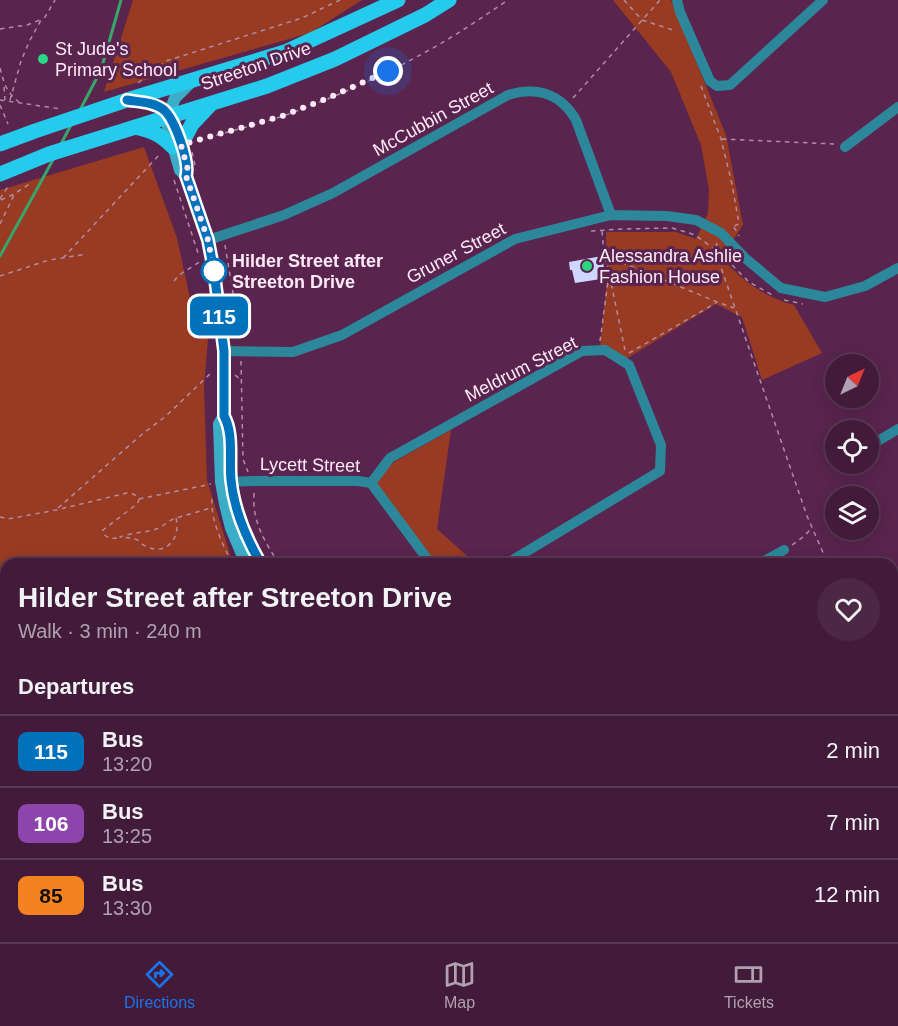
<!DOCTYPE html>
<meta charset="utf-8">
<style>
:root{--surface:#431b3a;--page:#4d2845;--text:#f1f3f6;--muted:#afa1af;--line:#5b3954;--accent:#1a73e8}
body{margin:0;font-family:Helvetica,sans-serif;background:var(--page);color:var(--text);height:100vh;display:flex;flex-direction:column;font-size:22px;white-space:nowrap}
*{box-sizing:border-box;margin:0}
p{font-size:20px;color:var(--muted)}
.icon{flex:none;width:33px;height:33px;fill:none;stroke:currentColor;stroke-width:2;stroke-linecap:round;stroke-linejoin:round}
.map{position:relative;flex:1;overflow:hidden}
.details{position:absolute;left:0px;top:558px;width:898px;height:384px;display:flex;flex-direction:column;background:var(--surface);border-radius:18px 18px 0 0;box-shadow:0 3px 15px #0003,0 0 0 2px var(--line)}
.details>*{flex:none}
.badge{padding:0 12px;border-radius:9px;font-size:21px;line-height:39px}
.needle{width:39px;rotate:43deg}
.tools{position:absolute;left:825px;top:354px;display:grid;gap:12px}
.tools a{display:grid;place-items:center;width:54px;height:54px;border-radius:50%;background:var(--surface);box-shadow:0 3px 15px #0003,0 0 0 2px var(--line);font-size:30px}
.you{position:absolute;width:30px;height:30px;margin:-15px;border:4px solid #fff;border-radius:50%;background:#1a73e8;box-shadow:0 0 0 9px #1a73e833}
.map>.badge{position:absolute;translate:-50% -50%;box-shadow:0 0 0 3px #fff}
h2{padding:0 18px;font-size:22px;line-height:54px}
.round{display:grid;place-items:center;flex:none;width:63px;height:63px;border-radius:32px;background:var(--page)}
.headline{display:flex;align-items:center;justify-content:space-between;height:102px;padding:0 18px}
h1{font-size:28px;font-weight:700;line-height:45px}
ul{padding:0;list-style:none}
li{display:flex;align-items:center;gap:18px;height:72px;padding:0 18px;border-top:2px solid var(--line)}
li div{flex:1}
li b{display:block;font-size:22px}
li em{font-style:normal}
li .badge{min-width:66px;font-weight:700;text-align:center}
.tabs{display:flex;justify-content:space-around;align-items:center;height:84px;border-top:2px solid var(--line);background:var(--surface);font-size:16px;color:var(--muted)}
.tabs a{display:grid;justify-items:center;gap:3px}
.tabs .current{color:var(--accent)}
.map>svg:first-child{display:block}
.park{fill:#983b22}
.lines{fill:none;stroke-linecap:round;stroke-linejoin:round}
.stream{stroke:#36a66a;stroke-width:3}
.building{fill:#cfd7fe}
.path{stroke:#b08ca8;stroke-width:1.5;stroke-dasharray:4.5 4.5;stroke-linecap:butt}
.street{stroke:#2d879b;stroke-width:10}
.secondary{stroke:#3badc6;stroke-width:12}
.primary{stroke:#25cbec;stroke-width:15}
.line-casing{stroke:#fff;stroke-width:14}
.line{stroke:#0072bc;stroke-width:9}
.walk{stroke:#fee9f8;stroke-width:6;stroke-dasharray:0 10.8}
.poi-dot{fill:#2ad884;stroke:#59244e;stroke-width:2}
.stop-dot{fill:#fff;stroke:#0072bc;stroke-width:3}
.labels{text-anchor:middle;dominant-baseline:central;stroke-width:6;stroke-linejoin:round;paint-order:stroke}
.poi-label{font-size:18px;fill:#fee9f8;stroke:#59244e;text-anchor:start}
.street-label{font-size:18px;fill:#fee9f8;stroke:#59244e}
.stop-label{font-size:18px;font-weight:bold;fill:#fee9f8;stroke:#59244e;text-anchor:start}
</style>
<div class="map">
<svg width="898" height="942" viewBox="0 0 898 942">
<rect width="100%" height="100%" fill="#59244e"/>
<path class="park" d="M133,0H362L310,33L104,92Z
M613,0H671L726,135L743,225L721,258C743,280 763,297 794,305L822,353L762,380L742,317L716,304L626,359L600,346L607,279L606,232H676L696,239L708,213L709,190L701,145L671,72Z
M144,147L177,238L193,312L203,313L207,320L208,339L204,387L207,480L233,564H6V743L0,738V190Z
M451,430L437,529L476,564H437L374,482L394,462Z
M238,936H271L279,942H246Z
M797,936H844L849,942H801Z"/>
<g class="lines">
<path class="stream" d="M80,110L101,70L121,0
M61,144L72,123
M0,256L54,158"/>
</g>
<path class="building" d="M602,256L605,274L600,275L601,279L575,283L572,270H570L569,262Z"/>
<g class="lines">
<path class="path" d="M624,0L642,20L676,31
M0,29L27,25L40,20
M0,68C4,83 6,92 19,102
M138,83L166,61L302,18L340,0
M701,86L721,139L732,184L739,224L731,227
M4,87L5,100
M573,98L660,0
M0,100L61,109
M10,100L21,61L29,42L41,20L45,17L55,0
M0,105L8,124
M722,139L834,144
M199,140C227,132 256,125 283,116C331,99 378,78 422,54C452,38 480,19 508,0
M192,152L196,170
M174,180L199,256
M0,199L9,185
M1,200L14,194L31,183
M0,224L14,195
M734,227L739,236
M591,231L622,229L672,228L686,232L695,235L720,253L749,282L774,296
M602,231L604,254
M717,243L715,250L807,516L828,564
M225,245L241,341
M63,258L161,153
M0,276L49,260L87,254
M174,281L179,275L201,261
M784,300L803,304
M600,341L609,274
M625,350L609,273L604,255L717,302L734,308
M629,353L716,303
M241,361L243,459L248,472
M235,375L241,380
M254,493C252,522 264,540 279,564
M139,499L211,484
M212,499C210,518 223,547 233,564
M58,508L140,436L166,416L212,372
M0,517L8,519L56,510L127,493L133,494L138,497L139,500L137,504L103,530V534C108,538 112,539 120,538
M176,518C181,536 168,556 147,547C143,545 142,544 139,541C133,537 127,538 120,537C133,532 147,533 159,528C165,525 169,520 176,518L211,508
M792,545L803,537L811,529
M892,645L898,650
M0,724L6,730
M898,781V787
M245,936L254,942
M595,936L601,942
M634,936L640,942
M53,942L56,936
M549,942L554,936"/>
<path class="street" d="M677,0L680,12L710,81L717,86L730,85L823,0
M845,147L898,107
M208,240L284,215L333,193L508,95C537,86 561,94 576,120L611,215
M224,351L293,352L342,335L515,239L611,215L667,216L696,220L721,233L745,258L781,288L825,297L865,286L898,268
M868,447L898,429
M838,465L840,464
M224,482L254,481H358L371,483L431,564
M371,483L390,458L582,351L605,350L629,365L661,445L660,471L506,564
M759,564L784,550
M892,799L898,800
M433,936L438,942
M797,936L800,942"/>
<path class="secondary" d="M192,81L175,98L168,116V128L180,170L186,176L208,240L214,271L224,351V416C234,434 229,460 231,480C234,510 246,538 261,564
M130,101C149,103 160,103 171,121
M224,416L219,424L221,482L225,504L231,528L246,564
M618,936L623,942
M572,942L577,936"/>
<path class="primary" d="M135,127C152,131 160,134 173,147
M0,144L35,131L127,100L285,52L398,0
M181,145L192,124L210,105
M0,174L49,154L267,86L335,59L425,15L449,0"/>
</g>
<g class="lines">
<g class="line-casing">
<path id="line" d="M127,100C139,102 154,102 164,110C175,120 190,162 186,176L208,240L214,271L224,351V416C234,434 229,460 231,480C234,510 246,538 261,564"/>
</g>
<use href="#line" class="line"/>
<path class="walk" d="M214,271L208,240L186,176L188,170L181,145L282,116L326,99L388,71"/>
</g>
<g class="poi-dot">
<circle cx="43" cy="59" r="6"/>
<circle cx="587" cy="266" r="6"/>
</g>
<circle class="stop-dot" cx="214" cy="271" r="12"/>
<g class="labels">
<g class="poi-label">
<text x="55" y="49">St Jude's<tspan x="55" dy="21">Primary School</tspan></text>
<text x="599" y="256">Alessandra Ashlie<tspan x="599" dy="21">Fashion House</tspan></text>
</g>
<g class="street-label">
<text transform="translate(256 66) rotate(-19)">Streeton Drive</text>
<text transform="translate(433 119) rotate(-29)">McCubbin Street</text>
<text transform="translate(456 253) rotate(-28)">Gruner Street</text>
<text transform="translate(521 369) rotate(-27)">Meldrum Street</text>
<text transform="translate(310 465) rotate(1)">Lycett Street</text>
</g>
<g class="stop-label">
<text x="232" y="261">Hilder Street after<tspan x="232" dy="21">Streeton Drive</tspan></text>
</g>
</g>
</svg>
<div class="tools">
<a><svg class="needle" viewBox="-14 -14 28 28"><path d="M0-13l5 13h-10z" fill="#e53935"/><path d="M0 13l5-13h-10z" fill="#afa1af"/></svg></a>
<a><svg class="icon" aria-label="locate" viewBox="0 0 24 24"><circle cx="12" cy="12" r="6"/><path d="M12 2v4M12 18v4M2 12h4M18 12h4"/></svg></a>
<a><svg class="icon" aria-label="layers" viewBox="0 0 24 24"><path d="M12 4l9 5-9 5-9-5zM3 14l9 5 9-5"/></svg></a>
</div>
<div class="you" style="left:388px;top:71px"></div>
<b class="badge" style="left:219px;top:316px;background:#0072bc;color:#fff">115</b>
<section class="details">
<div class="headline"><div><h1>Hilder Street after Streeton Drive</h1><p>Walk · 3 min · 240 m</p></div><a class="round"><svg class="icon" aria-label="heart" viewBox="0 0 24 24"><path d="M12 20l-8-8c-3-5 5-10 8-4 3-6 11-1 8 4z"/></svg></a></div>
<h2>Departures</h2>
<ul>
<li><span class="badge" style="background:#0072bc;color:#fff">115</span><div><b>Bus</b><p>13:20</p></div><em>2 min</em></li>
<li><span class="badge" style="background:#8e44ad;color:#fff">106</span><div><b>Bus</b><p>13:25</p></div><em>7 min</em></li>
<li><span class="badge" style="background:#f58220;color:#111">85</span><div><b>Bus</b><p>13:30</p></div><em>12 min</em></li>
</ul>
</section>
</div>
<nav class="tabs">
<a class="current"><svg class="icon" aria-label="directions" viewBox="0 0 24 24"><path d="M12 3l9 9-9 9-9-9zM9 14v-3h6M13 9l2 2-2 2"/></svg>Directions</a>
<a><svg class="icon" aria-label="map" viewBox="0 0 24 24"><path d="M3 6l6-2 6 2 6-2v14l-6 2-6-2-6 2zM9 4v14M15 6v14"/></svg>Map</a>
<a><svg class="icon" aria-label="tickets" viewBox="0 0 24 24"><path d="M3 7h18v10H3zM15 7v10"/></svg>Tickets</a>
</nav>
